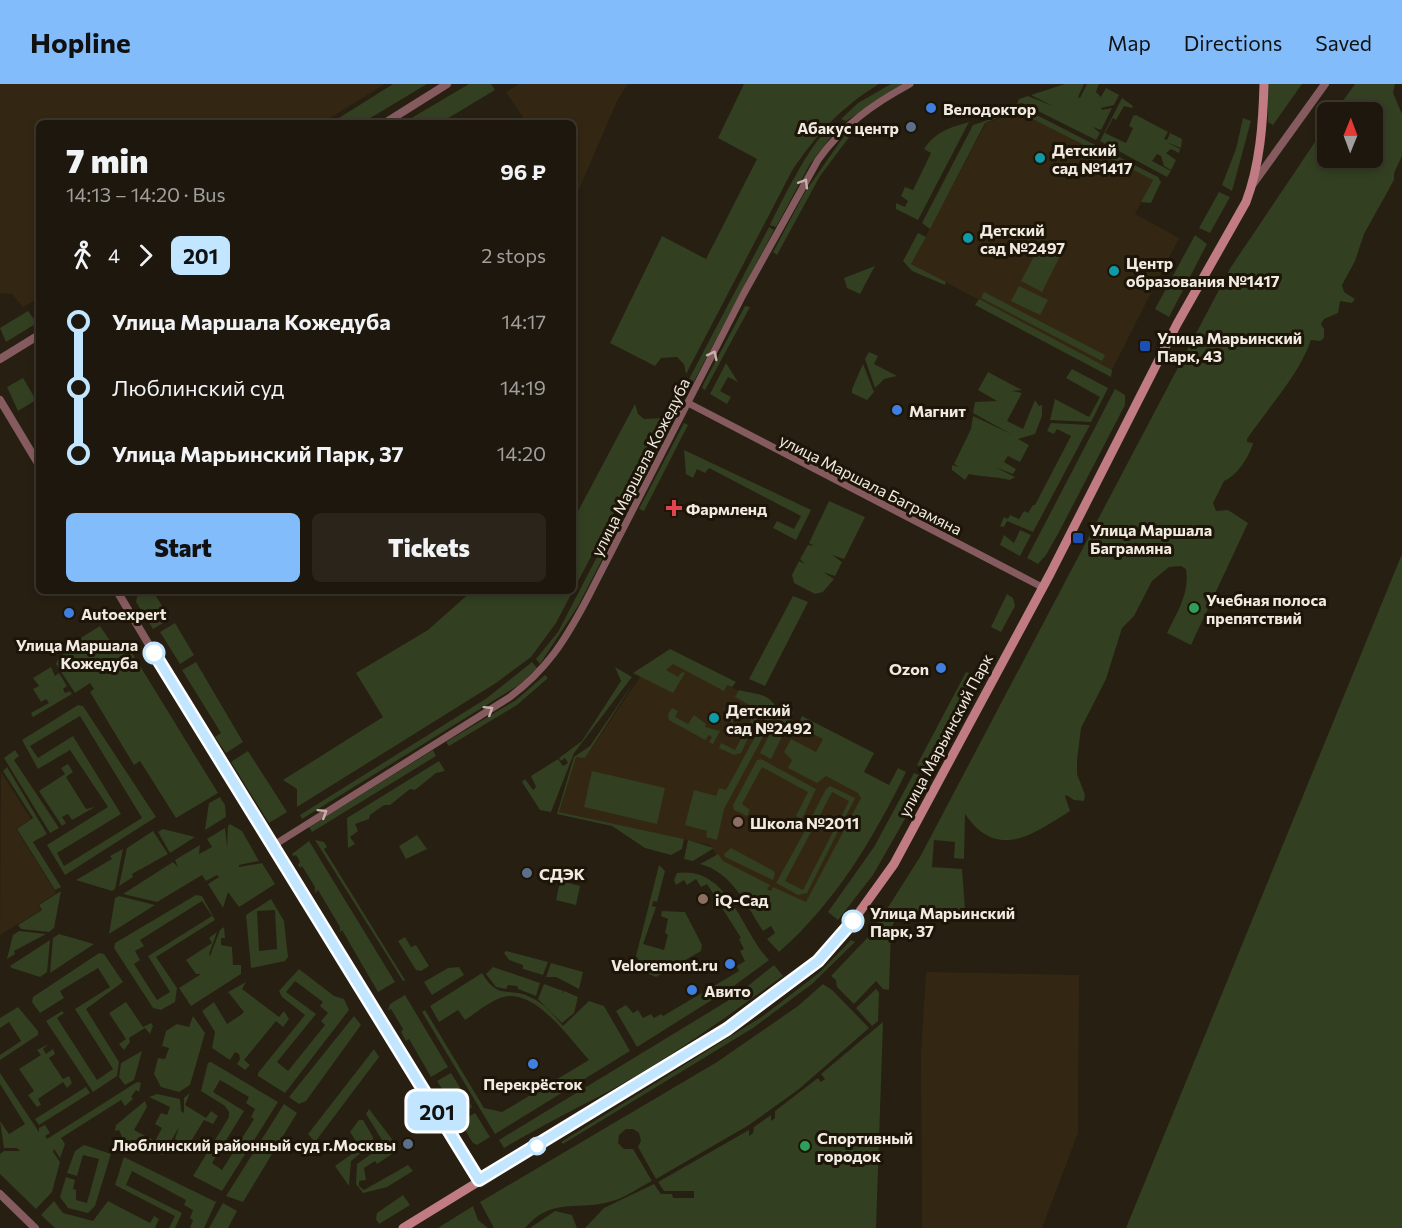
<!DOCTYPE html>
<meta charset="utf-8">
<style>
:root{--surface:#1d170d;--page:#2a241b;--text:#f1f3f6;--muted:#a09f9d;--line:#3b362e;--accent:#82bcfa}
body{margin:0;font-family:Commissioner,sans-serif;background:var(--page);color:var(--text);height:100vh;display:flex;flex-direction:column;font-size:22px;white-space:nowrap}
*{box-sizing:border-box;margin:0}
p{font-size:20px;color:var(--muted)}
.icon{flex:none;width:33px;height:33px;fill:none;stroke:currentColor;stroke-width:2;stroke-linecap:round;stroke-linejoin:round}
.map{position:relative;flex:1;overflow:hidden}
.side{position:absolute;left:36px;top:36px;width:540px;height:474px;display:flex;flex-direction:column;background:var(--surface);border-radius:9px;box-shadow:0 3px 9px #0003,0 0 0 2px var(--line)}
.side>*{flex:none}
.badge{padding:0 12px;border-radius:9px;font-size:21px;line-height:39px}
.needle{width:39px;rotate:1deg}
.buttons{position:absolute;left:1317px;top:18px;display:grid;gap:12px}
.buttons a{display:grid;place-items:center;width:66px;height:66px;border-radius:9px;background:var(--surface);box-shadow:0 3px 9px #0003,0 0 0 2px var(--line);font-size:30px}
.map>.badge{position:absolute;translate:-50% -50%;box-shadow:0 0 0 3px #fff}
.legs{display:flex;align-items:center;gap:9px;height:66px;padding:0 30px;font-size:20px}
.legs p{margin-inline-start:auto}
.overview{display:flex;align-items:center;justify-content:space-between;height:102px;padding:0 30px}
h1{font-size:33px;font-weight:800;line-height:45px}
.action{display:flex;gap:12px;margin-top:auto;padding:12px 30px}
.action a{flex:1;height:69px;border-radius:9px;background:var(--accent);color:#111;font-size:24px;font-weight:800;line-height:69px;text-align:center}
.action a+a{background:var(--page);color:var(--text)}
ul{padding:0 30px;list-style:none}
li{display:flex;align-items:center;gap:21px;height:66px;font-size:22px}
li i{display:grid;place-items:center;width:9px;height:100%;margin:0 8px;background:currentColor}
li i::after{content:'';width:15px;height:15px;margin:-8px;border:4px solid;border-radius:50%;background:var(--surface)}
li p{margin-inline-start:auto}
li:first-child i{background:linear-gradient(#0000 50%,currentColor 0)}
li:last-child i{background:linear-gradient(currentColor 50%,#0000 0)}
header{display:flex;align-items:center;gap:36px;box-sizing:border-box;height:84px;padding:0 30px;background:var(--accent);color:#111}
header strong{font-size:28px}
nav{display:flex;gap:33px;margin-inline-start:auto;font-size:21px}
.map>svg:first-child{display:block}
.built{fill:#332713}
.green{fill:#323f21;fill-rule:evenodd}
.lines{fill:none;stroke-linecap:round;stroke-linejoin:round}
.minor{stroke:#865b5f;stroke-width:7}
.tertiary{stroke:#865b5f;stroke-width:8}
.secondary{stroke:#c07b83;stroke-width:9}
.oneway{stroke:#c6b1ad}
.line-1-casing{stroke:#fff;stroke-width:14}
.line-1{stroke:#c2e6ff;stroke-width:9}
.shop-dot{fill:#3f7fe0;stroke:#1d1508;stroke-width:2}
.service-dot{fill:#5c6f8a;stroke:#1d1508;stroke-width:2}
.culture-dot{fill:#0f9aa8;stroke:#1d1508;stroke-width:2}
.transit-dot{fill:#1a4fb4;stroke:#1d1508;stroke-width:2}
.health-dot{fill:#e0444e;stroke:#1d1508;stroke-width:2}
.leisure-dot{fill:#2e9e5b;stroke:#1d1508;stroke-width:2}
.stop-1-dot{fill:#fff;stroke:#c2e6ff;stroke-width:3}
.education-dot{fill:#8d6e63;stroke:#1d1508;stroke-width:2}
.labels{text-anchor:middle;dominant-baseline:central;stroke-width:6;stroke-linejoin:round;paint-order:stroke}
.poi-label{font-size:16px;font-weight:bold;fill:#f0eae1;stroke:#1d1508;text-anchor:start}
.street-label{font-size:16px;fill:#f0eae1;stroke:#1d1508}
.stop-label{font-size:16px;font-weight:bold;fill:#f0eae1;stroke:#1d1508;text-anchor:end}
</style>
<header>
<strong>Hopline</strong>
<nav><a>Map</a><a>Directions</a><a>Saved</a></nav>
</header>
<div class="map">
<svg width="1402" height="1144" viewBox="0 0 1402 1144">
<rect width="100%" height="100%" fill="#271f11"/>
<path class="built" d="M0,0H385L322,39H39V214L23,223L12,210L0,209Z
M519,0H628L618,15L576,112L573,107V39H527L506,8Z
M1021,27L1153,96L1135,130L1179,154L1112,286L911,180L986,39Z
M679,575L834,658L883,714L805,831L758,832L710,761L559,728L576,672L585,674L642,590Z
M1,688L31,735L16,745L56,809L38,821L41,826L0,851Z
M926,888L1079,891L1078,1049L1042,1144H922L921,971Z"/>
<path class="green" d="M393,0H427L362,39H331Z
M469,0H491L495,6L440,39H403Z
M744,0H879C840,24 819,48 793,85L686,290L684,280L677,273L661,274L655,282L610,259L662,152L706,175L757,75L718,54Z
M891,0H903L846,37L841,35L858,19Z
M1065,0H1084L1078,13L1080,14L1087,0H1099L1096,8L1101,13L1106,4L1119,11L1114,21L1101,24L1102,26L1112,24L1101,46L1093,43L1100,49L1096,56L1022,19L1017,20L1019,15L1028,12L1053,22L1031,11Z
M1268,0H1302L1273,41L1268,38Z
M1355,0H1395L1393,9L1402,30V72L1394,89V96L1364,150L1355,177L1342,201L1344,208L1355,215L1352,219L1340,217L1338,229L1324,235L1321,240L1324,245V254L1320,257L1311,256C1298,293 1269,322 1247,355V358L1253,359C1250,372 1236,393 1224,397L1213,419L1216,427L1228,426L1248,439L1191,561L1167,549C1177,528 1190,509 1186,485L1181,482L1169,483L1152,497L1134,532L1122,544L1106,595L1081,644L1077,676V690L1085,711L1084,717L1074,716L1066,711L1065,712L1070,727C1032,751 997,777 965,730L964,775L954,774L955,758L934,756L932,783L962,785L965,825C950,842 917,819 896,831L891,847L889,906L883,905L876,897L854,920L837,903L836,896L831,892L871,850L920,773L1231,183L1327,40L1328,74H1372V28H1335Z
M1122,14L1133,22L1132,24L1124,22L1116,36L1113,34L1105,49L1126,59L1133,44L1129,42L1133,32L1136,31L1168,48L1164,55L1167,56L1170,49L1182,55L1181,64L1166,58L1180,65L1179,69L1171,65L1166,69L1176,76L1171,86L1164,82L1161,72L1157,70L1152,77L1171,87L1167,93L1100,57Z
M1023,24L1158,93L1161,98L1151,119L1141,118L1153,96L1019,28Z
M1012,28L985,39L930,145L922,139L973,41Z
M1243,34L1251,37L1232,107L1222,101L1236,65Z
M969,38L918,136L896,125V119L905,123L908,117L901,112L905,103L913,106L931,69L924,65C935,48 951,43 969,38Z
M836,40L837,45L810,80L776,143L770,141C780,121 817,44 836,40Z
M846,49L850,52L820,92L777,171L773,168L805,108Z
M1219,108L1230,113L1210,149L1199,144Z
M769,143L774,146L693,299L688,297Z
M918,149L926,153L911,180L946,198L945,201L912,187L903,177Z
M1195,151L1207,160L1169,233L1155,225Z
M1041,159L1061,170L1042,208L1021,197Z
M875,182L860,210L847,204L844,194Z
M1019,202L1048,216L1040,231L1011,217Z
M984,208L1105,271L1102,277L981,214Z
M979,215L1112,286L1111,293L975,221Z
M745,222L750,223L705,306L702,304L704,299Z
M28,227L37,239L6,258L0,244Z
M869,268L878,272L874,280L897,292L884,295L875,304L865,275Z
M726,279L738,298L728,293L720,307L731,313L727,320L710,310Z
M863,280L874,308L867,316L852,309V305Z
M1072,285L1108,304L1091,338L1050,336L1055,315L1089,333L1100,313L1066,294Z
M988,288L1022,306L1012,307L1022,309L1007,337L1023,345L1035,316L1039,322L1042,321V332L1035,350L1018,355L1029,361L1020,378L1008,372L1004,378L1016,385L1013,390L995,383L1015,393L1010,396C993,392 983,393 969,390L965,396L952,386V381L959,383L954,380L971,345L973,332L1011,350L973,329L975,318L997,317L978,306Z
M23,294L36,316L18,327L7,303Z
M1115,305L1125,311V321L1059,448L1046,471L1038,480L1027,474Z
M635,320L638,330L644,335L664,334L556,539L531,573L496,599L297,723V705L283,696L383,633L356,589L428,546L472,507H573V430L576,431Z
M670,332L675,334L578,522L540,580L536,575L558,548Z
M684,339L688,341L644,427L639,425Z
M1051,339L1090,341L1033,448L1007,437L1004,443L1000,442L1004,433L1008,435L1010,431L1019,435L1024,427L1028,429L1033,421H1035L1071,352L1057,345L1054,350L1047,347Z
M684,366L811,426L796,456L773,444L777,437L794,445L801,432L709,384L705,389L697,385L693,394L686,390Z
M829,417L865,433L844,475L832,471L842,478L835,492L823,488L834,495L823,508L815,510L794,499L792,491L799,477L805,480L800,475L808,461L814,462L809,459Z
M1020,446L1031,451L1020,472L1000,461L1004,451L1014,459Z
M1402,470V1144H1126Z
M138,507H153L170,535L153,545L136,518Z
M1007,510L1013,514L1015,522L1001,548L991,543Z
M793,512L808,518L765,602L749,595Z
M175,539L194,571L180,580L160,548Z
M100,542L119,570L129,564L218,709L176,734L140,677L134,681L90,608L94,605L90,599L75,609L56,580L59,573L68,567L66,563Z
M670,565L736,598L732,603L727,601L724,607L673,580L666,586L678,593L682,588L685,589L673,609L633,589Z
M196,578L243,658L226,669L215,653L221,649L182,586Z
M532,578L537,584L519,601L302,735L300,731L487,614Z
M51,583L55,592L59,589L67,602L63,605L65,609L70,607L72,610L33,633L31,629L49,619L46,615L41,618L33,605L39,602L33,594Z
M615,583L632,593L574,669L551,728L540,726L522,698L525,695L533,706L536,703L531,692L558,675L563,682L568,679L565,674L561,677L559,674L582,657L621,597Z
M966,588L980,594L932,688H929L917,681Z
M545,591L548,594L517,621L449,662L446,658L516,616Z
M636,595L585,674L576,673L559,728L684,755L682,765L671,771L645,764L612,742L557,730L574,673L590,662Z
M739,606C756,611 766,607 778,625L724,725L717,756L706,753L707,747L685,741L694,706L716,712L719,704L726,706L767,631L735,613Z
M732,618L754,630L757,635L741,669L734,671L719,664L721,659L735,666L751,636L738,628L732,639L725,632Z
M78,621L83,622L156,733L65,791L47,761L108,723L70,666L38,685L22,656ZM80,632L142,734L64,782L57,769L121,730L73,652L38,674L30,662Z
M783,623L794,628L771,675L760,669Z
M672,624L678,627L675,633L688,640L694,631L706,640L705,643L720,647L713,660L709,658L712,653L709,651L705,656L669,636L668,630Z
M802,632L874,669L864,688L889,701L898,684L906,688C873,755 836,818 779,868L767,855L775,849L771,842L763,847C746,821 732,788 700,780L718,770L723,777L770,801L767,805L771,807L773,803L806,818L861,714L858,709L826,692L817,699L788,684L792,676L784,668L791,655L816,668L823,655L803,645L800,650L795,647Z
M15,666L19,672L14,676L59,744L50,749L4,674Z
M433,666L436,672L312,748L309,743Z
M248,667L287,728L269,739L231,678Z
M761,675L816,705L802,735L796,732L808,708L762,683L742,720L750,726L747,732L734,726L733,721L757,676Z
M439,677L445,687L436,689L415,706L410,705L390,721H384L370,731L369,735L355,740L358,747L350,753L355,760L348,764L347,734Z
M68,680L73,688L66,693L86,725L95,723L72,736L68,730L62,733L66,739L62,742L39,707L65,690L61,684Z
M7,683L47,750L33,758L61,803L55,806L17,745L33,734L3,687Z
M592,687L665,704L657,740L584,723Z
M914,689L923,693L926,698L873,791L838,836L828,828L874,763Z
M830,702L855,714L807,809L798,811L776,799L806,745L811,748L785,797L803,806L849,717L832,708L815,741L809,738L826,705Z
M220,713L225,721L226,733L205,746L209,719Z
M230,740L242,747L259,777L239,781V783L262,779L275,800L239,823L228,808L223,824L208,800L219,793L217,791L206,797L202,791L157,818L123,810L173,778L178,783L175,776L200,761L199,770L212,763L207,755L225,744L227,763L228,742Z
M163,745L195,753L170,769L158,748Z
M153,747L168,770L132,790L133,793L119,802L127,764Z
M417,751L427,765L406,775L399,762Z
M315,756L324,758L327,763L324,765L405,896L403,897Z
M688,756L714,764L693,777L684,775Z
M309,757L395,898L378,908L342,846L340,848V843L318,806L315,809V803L302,782L300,784L298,781L300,778L296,771L293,772L292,770Z
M731,764L772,786L775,789L773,796L725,773L724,770Z
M123,765L115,805L112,807L76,796L112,775L110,772Z
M659,781L665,787L657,818L653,817L652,822L656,823L643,860L664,866L668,851L665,849L668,835L661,832L662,827L685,828L702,861L701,867L656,893L649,890L636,872Z
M677,789C729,782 741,847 769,876L731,904L637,963L616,927L626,921L633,929L638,926L643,934L651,930L654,934L661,930L663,932L739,887L737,882L745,877L740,867L744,865L739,855L741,854L707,800L701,803L696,795L687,801L684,796L676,801L674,796Z
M560,797L580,802L576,821L556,816Z
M61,807L54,844L49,848L21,845L18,841L42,826L39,821Z
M196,811L202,812L215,836L156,873L177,904L175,918L161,926L153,924L114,864L115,859ZM202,817L212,832L148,872L170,908L157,916L134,880L140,876L135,867L144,862L140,856Z
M119,812L155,821L109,850L115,814Z
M271,815L284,837L288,873L285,877L251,884L246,831ZM275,826L277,865L259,867L257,827Z
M224,843L225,854H221V861L232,863L233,881H241V890L191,922L179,904L201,890H196L186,876L212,859L209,854L217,848L209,870L210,872L220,846Z
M19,847L46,850L14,867L15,870L7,875L13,851Z
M59,850L94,860L50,889L53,854Z
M405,853L411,863L416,861L429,882L421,887L416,886L398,857Z
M50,856L47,888L40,893L12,884L10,882Z
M851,856L855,858L812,900L753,944L563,1060L561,1058L763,932L820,888Z
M506,867L548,878L543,891L523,885V881L509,876L504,869Z
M99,869L104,870L123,898L86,925L119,978L117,992L93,1008L46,937L62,927L64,929L57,934L97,996L113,985L75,925L110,903L98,884L60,907L64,914L40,929L32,918L33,913Z
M551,879L583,888L579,905L556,893H546Z
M774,881L783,892C724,935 662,980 596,1014C565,1030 534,1046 504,1064L499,1056L734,913Z
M459,883L464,891L432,911L424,898L448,884Z
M493,883L540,899L536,912L518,905L517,902L508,901L506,905L496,903L486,890Z
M299,885L334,912L344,915L349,926L285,1009L258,992V989L305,931L282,913L279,907ZM295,897L323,918L320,922L328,929L321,937L325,941L288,987L277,978L316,930L286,908Z
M482,889C500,919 508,900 534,915C546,921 554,932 563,942L589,917L604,922L630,967L495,1050L422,928L425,926L484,1024L502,1028L589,976C571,956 540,912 511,912C495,912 478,928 465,936L458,926L439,938L430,922Z
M246,898L242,905L279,933L284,927L289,935L283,943L276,937L244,976L250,981L245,986L237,980L240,975L239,970L235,968L230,976L212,964L215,948L202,927L214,918L227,940L242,930L244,928L228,908Z
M544,900L563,907L562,910L564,907L578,913L574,929L562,939L538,915Z
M823,900L832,906L869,944L799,1005L749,1041L656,1095L638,1063L641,1057L639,1049L633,1045H626L619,1051L618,1059L624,1065H633L652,1097C638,1104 623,1115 609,1118C574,1127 552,1113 525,1144H494L480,1118L717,978L798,922Z
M876,905L879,909L878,937L872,942L856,924Z
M405,911L448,983L431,993L409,955L406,957L401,948L403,945L391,925L388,926L390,920Z
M126,918L143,943L151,939L153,942L150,950L145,944L129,954L130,958L124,966L119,960L126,955L109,929Z
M18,923L38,947V951L0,976V971L21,957L9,938L0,944V934Z
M193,932L205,949L190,1001L179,1008L161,1003L154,990L158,974L165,975L169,964L162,962L166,947L177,940L189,943Z
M354,932L361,941L306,1017L299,1020L289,1013Z
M883,938L876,1144H585L604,1124L654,1100L661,1110H672L673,1114H694V1107H664L658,1098L749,1046V1052L753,1049L754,1043L771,1031V1037L775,1034V1027L818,994L821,998L825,995L821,990Z
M49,960L43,965L46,970L53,965L55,970L49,974L63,995L69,992L72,999L67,1004L63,998L38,1015L41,1021L37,1023L28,1011L34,1007L19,985L41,971L37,966Z
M374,965L379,973L315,1058L308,1050Z
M142,967L134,996L125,1001L119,993L121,979Z
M211,978L278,1018L222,1107L193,1092L229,1033V1028L225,1022L201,1007L208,979ZM220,996L249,1013L246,1019L255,1025L251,1033L254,1035L222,1086L212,1079L244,1027L213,1008Z
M0,989L39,1048V1044L45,1041L50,1049L45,1052L47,1055L137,998L141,999L139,1008L136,1006L131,1013L133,1015L125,1022L121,1016L61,1054L65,1060L60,1074L54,1065L53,1068L60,1078L52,1108L36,1125L0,1090V1070L4,1067H20L17,1064H4L0,1037L9,1050L25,1040L0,1000Z
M451,989L472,1023L459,1031L437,997Z
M86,1003L90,1009L39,1041L35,1035Z
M190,1009L185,1021L206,1034L211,1027L218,1032L213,1040L204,1036L188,1062L175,1055L179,1043L163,1071L135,1056L131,1063L125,1062L119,1057L123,1055L119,1046L115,1047L116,1041L145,1017L147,1023L134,1046L155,1057L162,1044L155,1040L161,1029L167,1031L170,1023L149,1013L157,1010L180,1015L181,1027L184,1029V1014Z
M284,1020L297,1029L243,1118L226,1112Z
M369,1025L395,1059L392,1070L377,1080L375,1077L364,1084L366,1096L359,1097V1102L364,1106L408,1081L413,1087L387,1103L363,1109L356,1100L357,1080L381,1063L382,1056L366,1030Z
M475,1029L490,1053L477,1061L473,1059L460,1038Z
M359,1036H363L373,1053L372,1060L351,1077L349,1102L335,1082L360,1064L350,1048Z
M84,1061L111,1070L95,1122L88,1129L68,1124L60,1113L66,1093L75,1096L73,1105L76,1106V1116L87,1119L99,1075L83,1071L77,1092L67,1089L75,1067Z
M124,1073L216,1118L204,1144H190L193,1136L190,1134L193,1126L184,1121L186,1116L132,1087L126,1101L182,1129L175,1144H169L175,1132L115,1101Z
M403,1111L410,1121L379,1140L376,1135L377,1129Z
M54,1117L63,1129L93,1137L108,1117L150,1139L154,1132L159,1135L155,1144H55L41,1131Z
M223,1119L237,1127L228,1144H209Z
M473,1122L478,1136L488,1144H438Z
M555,1127L572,1131L577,1144H530Z"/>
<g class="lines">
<path class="minor" d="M688,319L1042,503
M274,761L510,613C547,585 564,558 586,517L743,211L818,76C842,42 873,20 910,0"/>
<path class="tertiary" d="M385,39L447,0
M1253,100L1325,0
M0,275L39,251
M0,316L39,381
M117,507L205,655L274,761L479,1096
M0,1110L35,1144"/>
<path class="secondary" d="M403,1144L727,945L818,877L853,837L894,780L1050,490L1177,240L1246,118C1260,81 1263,39 1264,0"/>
</g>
<defs><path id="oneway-chevron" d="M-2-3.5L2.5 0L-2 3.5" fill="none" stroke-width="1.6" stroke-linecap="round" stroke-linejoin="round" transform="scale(1.5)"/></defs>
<g class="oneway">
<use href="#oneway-chevron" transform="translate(804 99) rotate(-59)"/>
<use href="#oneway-chevron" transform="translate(713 271) rotate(-63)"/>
<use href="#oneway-chevron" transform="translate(489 626) rotate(-32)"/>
<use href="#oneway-chevron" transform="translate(323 729) rotate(-32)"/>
</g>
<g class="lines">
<g class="line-1-casing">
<path id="line-1" d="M154,569L479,1096L727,945L818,877L853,837"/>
</g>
<use href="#line-1" class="line-1"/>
</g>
<g class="shop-dot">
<circle cx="931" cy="24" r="6"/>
<circle cx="897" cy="326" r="6"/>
<circle cx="69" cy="529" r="6"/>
<circle cx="941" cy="584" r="6"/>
<circle cx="730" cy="880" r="6"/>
<circle cx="692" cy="906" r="6"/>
<circle cx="533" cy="980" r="6"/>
</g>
<g class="service-dot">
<circle cx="911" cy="43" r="6"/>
<circle cx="527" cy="789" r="6"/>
<circle cx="408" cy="1060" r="6"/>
</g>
<g class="culture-dot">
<circle cx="1040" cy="74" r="6"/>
<circle cx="968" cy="154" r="6"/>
<circle cx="1114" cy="187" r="6"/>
<circle cx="714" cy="634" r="6"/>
</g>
<g class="transit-dot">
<rect x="1139" y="256" width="12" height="12" rx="3"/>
<rect x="1072" y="448" width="12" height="12" rx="3"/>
</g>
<path class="health-dot" d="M671 415h6v6h6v6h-6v6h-6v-6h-6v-6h6z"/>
<g class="leisure-dot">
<circle cx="1194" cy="524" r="6"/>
<circle cx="805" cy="1062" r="6"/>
</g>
<g class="stop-1-dot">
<circle cx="154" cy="569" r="10"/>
<circle cx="853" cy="837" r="10"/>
<circle cx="537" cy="1062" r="8"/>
</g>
<g class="education-dot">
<circle cx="738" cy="738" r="6"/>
<circle cx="703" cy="815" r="6"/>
</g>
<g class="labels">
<g class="poi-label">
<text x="943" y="24">Велодоктор</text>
<text x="899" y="43" text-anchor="end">Абакус центр</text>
<text x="1052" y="65">Детский<tspan x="1052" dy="18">сад №1417</tspan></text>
<text x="980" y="145">Детский<tspan x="980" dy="18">сад №2497</tspan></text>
<text x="1126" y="178">Центр<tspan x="1126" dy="18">образования №1417</tspan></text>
<text x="1157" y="253">Улица Марьинский<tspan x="1157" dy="18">Парк, 43</tspan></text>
<text x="909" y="326">Магнит</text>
<text x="686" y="424">Фармленд</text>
<text x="1090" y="445">Улица Маршала<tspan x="1090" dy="18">Баграмяна</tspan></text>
<text x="1206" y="515">Учебная полоса<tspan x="1206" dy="18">препятствий</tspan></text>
<text x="81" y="529">Autoexpert</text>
<text x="929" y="584" text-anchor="end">Ozon</text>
<text x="726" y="625">Детский<tspan x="726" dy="18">сад №2492</tspan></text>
<text x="750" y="738">Школа №2011</text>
<text x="539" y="789">СДЭК</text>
<text x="715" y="815">iQ-Сад</text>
<text x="718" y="880" text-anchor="end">Veloremont.ru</text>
<text x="704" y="906">Авито</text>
<text x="533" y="999" text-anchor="middle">Перекрёсток</text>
<text x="817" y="1053">Спортивный<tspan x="817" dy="18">городок</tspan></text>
<text x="396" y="1060" text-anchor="end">Люблинский районный суд г.Москвы</text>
</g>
<g class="street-label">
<text transform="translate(640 383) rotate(-63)">улица Маршала Кожедуба</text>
<text transform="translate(871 400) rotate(27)">улица Маршала Баграмяна</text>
<text transform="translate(945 651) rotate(-62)">улица Марьинский Парк</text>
</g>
<g class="stop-label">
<text x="138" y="560">Улица Маршала<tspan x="138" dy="18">Кожедуба</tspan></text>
<text x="870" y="828" text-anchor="start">Улица Марьинский<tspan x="870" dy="18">Парк, 37</tspan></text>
</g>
</g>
</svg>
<div class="buttons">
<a><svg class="needle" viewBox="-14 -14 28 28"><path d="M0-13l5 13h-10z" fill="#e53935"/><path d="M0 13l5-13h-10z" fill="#a09f9d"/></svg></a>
</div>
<b class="badge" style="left:437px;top:1027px;background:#c2e6ff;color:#111">201</b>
<section class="side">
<div class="overview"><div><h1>7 min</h1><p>14:13 – 14:20 · Bus</p></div><b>96 ₽</b></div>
<div class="legs"><svg class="icon" aria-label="walk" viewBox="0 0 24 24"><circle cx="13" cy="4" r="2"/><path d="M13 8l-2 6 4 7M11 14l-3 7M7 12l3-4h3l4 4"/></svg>4<svg class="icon" aria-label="forward" viewBox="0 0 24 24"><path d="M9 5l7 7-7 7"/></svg><b class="badge" style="background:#c2e6ff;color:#111">201</b><p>2 stops</p></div>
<ul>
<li><i style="color:#c2e6ff"></i><b>Улица Маршала Кожедуба</b><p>14:17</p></li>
<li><i style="color:#c2e6ff"></i><span>Люблинский суд</span><p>14:19</p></li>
<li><i style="color:#c2e6ff"></i><b>Улица Марьинский Парк, 37</b><p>14:20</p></li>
</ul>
<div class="action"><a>Start</a><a>Tickets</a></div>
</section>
</div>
